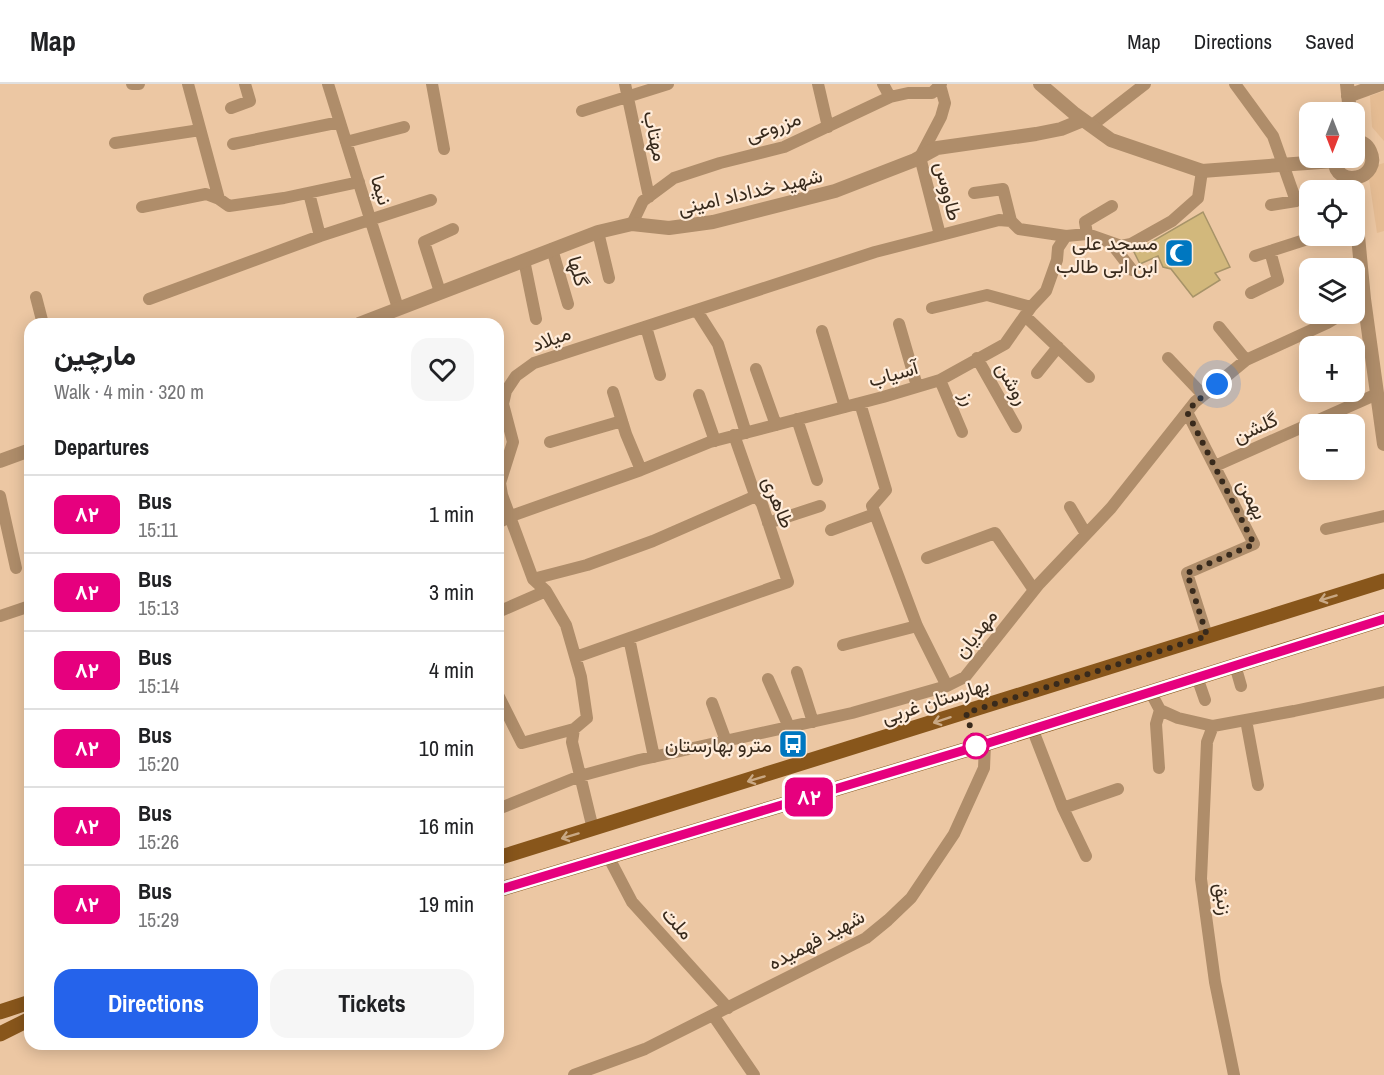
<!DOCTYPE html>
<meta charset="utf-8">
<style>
:root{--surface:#fff;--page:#f6f6f6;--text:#202124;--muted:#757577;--line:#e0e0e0;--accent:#2563eb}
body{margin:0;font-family:"Archivo Narrow",Vazirmatn,sans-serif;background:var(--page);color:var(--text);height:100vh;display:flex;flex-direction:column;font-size:22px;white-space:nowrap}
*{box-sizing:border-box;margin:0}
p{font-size:20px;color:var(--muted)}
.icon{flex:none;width:33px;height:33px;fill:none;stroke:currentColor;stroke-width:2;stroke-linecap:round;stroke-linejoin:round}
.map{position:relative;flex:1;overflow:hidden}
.drawer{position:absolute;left:24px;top:234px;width:480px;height:732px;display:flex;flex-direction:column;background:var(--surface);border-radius:18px;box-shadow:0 3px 15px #0003}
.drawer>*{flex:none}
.badge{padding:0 12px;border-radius:9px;font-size:21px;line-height:39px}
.needle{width:39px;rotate:180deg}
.controls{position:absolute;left:1299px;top:18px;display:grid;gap:12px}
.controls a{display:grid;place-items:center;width:66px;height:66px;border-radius:12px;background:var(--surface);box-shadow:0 3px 15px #0003;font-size:30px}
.you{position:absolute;width:30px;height:30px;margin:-15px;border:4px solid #fff;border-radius:50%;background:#1a73e8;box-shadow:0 0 0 9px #1a73e833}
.map>.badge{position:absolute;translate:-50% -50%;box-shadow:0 0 0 3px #fff}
h2{padding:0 30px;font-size:22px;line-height:54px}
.round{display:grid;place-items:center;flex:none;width:63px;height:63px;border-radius:18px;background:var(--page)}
.head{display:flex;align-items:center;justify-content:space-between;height:102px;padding:0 30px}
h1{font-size:28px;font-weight:800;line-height:45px}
.button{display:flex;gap:12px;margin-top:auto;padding:12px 30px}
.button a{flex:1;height:69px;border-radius:18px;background:var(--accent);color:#fff;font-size:24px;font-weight:800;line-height:69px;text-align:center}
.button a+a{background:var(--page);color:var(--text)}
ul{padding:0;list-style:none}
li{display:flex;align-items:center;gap:18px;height:78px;padding:0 30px;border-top:2px solid var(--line)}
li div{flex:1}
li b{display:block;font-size:22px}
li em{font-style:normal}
li .badge{min-width:66px;font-weight:700;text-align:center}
header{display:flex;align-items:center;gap:36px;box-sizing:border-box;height:84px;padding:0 30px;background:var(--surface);border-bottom:2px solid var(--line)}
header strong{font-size:28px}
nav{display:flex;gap:33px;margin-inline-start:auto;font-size:21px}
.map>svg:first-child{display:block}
.built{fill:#e5bc93}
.building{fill:#d2b87c;stroke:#a79368;stroke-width:1.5}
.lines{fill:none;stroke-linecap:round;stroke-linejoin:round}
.minor{stroke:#af8d6a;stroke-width:12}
.tertiary{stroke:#af8d6a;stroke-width:14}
.primary{stroke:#88561b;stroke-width:15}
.oneway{stroke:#c9a884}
.line-casing{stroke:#fff;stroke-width:14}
.line{stroke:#e6007e;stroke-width:9}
.walk{stroke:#382a1c;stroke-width:6;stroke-dasharray:0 10.8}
.stop-dot{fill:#fff;stroke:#e6007e;stroke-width:3}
.labels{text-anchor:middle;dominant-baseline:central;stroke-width:4.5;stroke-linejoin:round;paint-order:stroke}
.street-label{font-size:20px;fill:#382a1c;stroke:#ffecda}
.poi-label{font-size:20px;fill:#382a1c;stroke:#ffecda;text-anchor:end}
</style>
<header>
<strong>Map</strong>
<nav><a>Map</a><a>Directions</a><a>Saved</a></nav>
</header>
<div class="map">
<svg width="1384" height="991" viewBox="0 0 1384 991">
<rect width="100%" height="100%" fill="#ecc7a3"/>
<path class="built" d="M1384,7V57L1372,43L1370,12Z
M1384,79V147L1377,149L1369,95L1377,81Z"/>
<path class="building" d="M1203,128L1230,183L1215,189L1220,196L1193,213L1171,185L1163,183L1158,172L1140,180L1134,168Z"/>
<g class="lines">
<path class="minor" d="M132,0H139
M188,0L219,115
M328,0L398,224
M432,0L444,65
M625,0L649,113
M818,0L828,43
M883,0L890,13
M1235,0L1273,52L1296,117L1271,121
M940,1L945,19L941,33L920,73L940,151
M231,24L250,17L245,0
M582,27L668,0
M1091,42L1145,0
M346,58L404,43
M115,59L200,46
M233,60L340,38
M309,109L320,152
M974,109L1003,105L1011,137
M142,123L206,110L219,115L229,122L284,114L359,98
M632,140L643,117L674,94L720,79L784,63L890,13L908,9H932L941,0
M598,148L609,194
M1087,150L1085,138L1112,122
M1111,159L1132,186
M552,165L568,220
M1255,172L1317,152
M524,176L536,235
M440,208L424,158L453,145
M1251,209L1278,196L1270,167
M36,213L43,240
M149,215L320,152L431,116
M932,224L987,211L1031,223
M697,227L718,260L746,349
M1025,232L1089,293
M899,240L917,302
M646,243L660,291
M1219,243L1246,276
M822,247L845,323
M977,274L1016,343
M1168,274L1203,311
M756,285L776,341
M1037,289L1058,263
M940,296L962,348
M613,308L626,350L641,386
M699,311L715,357
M860,319L886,406L872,422L917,542L947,602
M1187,328L1254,460L1187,489L1207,552
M797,335L817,396
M550,358L622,337
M1215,382L1377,310
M0,412L16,484
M1070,423L1086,450
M498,439L511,432L641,386L710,358L883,313L940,296L1005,260L1031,223L1046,207L1057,176L1058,164L1066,152L1087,150L1121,162L1131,160L1172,137L1198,114L1202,87
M768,439L820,422
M1326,445L1384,432
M831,446L875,430
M927,474L995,449L1034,506
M533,495L587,481L653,457L756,412
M498,528L546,507
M0,532L30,522
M629,554L654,673
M843,561L917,542
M576,573L788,498L762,420L754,408L734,351
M1235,581L1241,602
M797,588L813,638
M1197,593L1205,616
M768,595L789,643
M1150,607L1160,626L1178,634L1213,642L1294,627L1384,608
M498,611L522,659L574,645
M712,619L726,657
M1246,636L1258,701
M1213,642L1207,658L1201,795L1215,898L1234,991
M1032,644L1063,724L1086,772
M1159,684L1156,640L1160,626
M1063,724L1118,705
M498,725L580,692L639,676L852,629L947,602L965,593L1039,500L1111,424L1195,318L1246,276L1327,239L1342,230
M593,745L572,658L574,645L587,634L581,593L566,541L546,507L533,495L502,411L500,399L513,358L503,320L506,307L516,292L534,279L875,168L999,136L1011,137L1019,145L1066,152
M609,774L632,818L728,924
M713,931L754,991
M574,991L645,965L866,854L888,836L911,814L954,750L984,684L985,660"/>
<path class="tertiary" d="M1040,0L1075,30L1111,56L1202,87L1334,77
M1347,0L1350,28
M1348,12L1381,0
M1334,74C1335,108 1383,94 1370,67C1367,60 1362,58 1354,56
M1354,110L1364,215L1384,360
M359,240L598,148L632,140L669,144L713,138L835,107L915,76L937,64L1036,50L1061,45L1083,36
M0,377L30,366"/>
<path class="primary" d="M498,774L1384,497
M498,806L985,660L1384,535
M0,928L30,918
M0,950L30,935"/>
</g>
<defs><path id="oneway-shaft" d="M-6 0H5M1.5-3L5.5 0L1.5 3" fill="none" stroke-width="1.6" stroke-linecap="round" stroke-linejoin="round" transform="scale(1.5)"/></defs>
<g class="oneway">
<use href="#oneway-shaft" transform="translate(1328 514) rotate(163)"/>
<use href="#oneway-shaft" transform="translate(942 636) rotate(162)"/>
<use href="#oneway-shaft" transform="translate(756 695) rotate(163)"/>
<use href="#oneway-shaft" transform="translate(570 752) rotate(163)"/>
</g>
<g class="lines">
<g class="line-casing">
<path id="line" d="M498,806L985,660L1384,535"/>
</g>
<use href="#line" class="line"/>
<path class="walk" d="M976,662L966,629L1207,552L1187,489L1254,460L1187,328L1196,318L1217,300"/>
</g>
<defs>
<g id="mosque-square" transform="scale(1.5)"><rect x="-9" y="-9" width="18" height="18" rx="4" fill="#0077c0" stroke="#ffecda"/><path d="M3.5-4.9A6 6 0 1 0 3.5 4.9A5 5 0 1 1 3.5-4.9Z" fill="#fff"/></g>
<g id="bus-square" transform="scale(1.5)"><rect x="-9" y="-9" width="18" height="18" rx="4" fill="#0077c0" stroke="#ffecda"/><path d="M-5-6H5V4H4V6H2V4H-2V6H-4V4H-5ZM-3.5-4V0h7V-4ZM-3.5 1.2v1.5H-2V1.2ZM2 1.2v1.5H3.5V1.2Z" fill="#fff"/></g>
</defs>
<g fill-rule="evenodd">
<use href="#mosque-square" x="1179" y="169"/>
<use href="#bus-square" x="793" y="660"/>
</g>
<circle class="stop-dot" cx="976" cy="662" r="12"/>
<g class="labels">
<g class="street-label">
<text transform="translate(773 42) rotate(-19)">مزروعی</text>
<text transform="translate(656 52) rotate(78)">مهتاب</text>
<text transform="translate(382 106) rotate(73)">نیما</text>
<text transform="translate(750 107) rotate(-13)">شهید خداداد امینی</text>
<text transform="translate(949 107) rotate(76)">طاووس</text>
<text transform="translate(579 187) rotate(74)">گلها</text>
<text transform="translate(551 254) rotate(-20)">میلاد</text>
<text transform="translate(893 289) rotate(-16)">آسیاب</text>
<text transform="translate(1013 299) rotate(61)">روشن</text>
<text transform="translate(969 314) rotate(67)">رز</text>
<text transform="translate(1255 343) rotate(-24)">گلشن</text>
<text transform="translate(1253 415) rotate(63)">بهمن</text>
<text transform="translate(779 418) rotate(68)">طاهری</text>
<text transform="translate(975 549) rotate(-51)">مهدیان</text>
<text transform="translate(935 616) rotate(-18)">بهارستان غربی</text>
<text transform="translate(1224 815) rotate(83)">زنبق</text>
<text transform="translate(678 839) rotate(48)">ملت</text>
<text transform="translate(816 855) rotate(-28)">شهید فهمیده</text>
</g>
<g class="poi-label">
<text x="1158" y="158">مسجد علی<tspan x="1158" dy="23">ابن ابی طالب</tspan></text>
<text x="772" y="660">مترو بهارستان</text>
</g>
</g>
</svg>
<div class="controls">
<a><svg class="needle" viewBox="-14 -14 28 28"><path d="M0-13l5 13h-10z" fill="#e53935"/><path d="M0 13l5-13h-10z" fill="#757577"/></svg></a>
<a><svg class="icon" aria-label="locate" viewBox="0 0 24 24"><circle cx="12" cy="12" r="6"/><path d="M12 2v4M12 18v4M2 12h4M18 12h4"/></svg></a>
<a><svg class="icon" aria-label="layers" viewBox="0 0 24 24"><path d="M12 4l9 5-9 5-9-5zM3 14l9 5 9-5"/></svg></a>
<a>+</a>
<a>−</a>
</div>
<div class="you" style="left:1217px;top:300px"></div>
<b class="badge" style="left:809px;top:713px;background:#e6007e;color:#fff">۸۲</b>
<section class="drawer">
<div class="head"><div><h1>مارچین</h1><p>Walk · 4 min · 320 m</p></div><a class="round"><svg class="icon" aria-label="heart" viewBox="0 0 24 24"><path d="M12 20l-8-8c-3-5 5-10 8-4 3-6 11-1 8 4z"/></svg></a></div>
<h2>Departures</h2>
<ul>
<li><span class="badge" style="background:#e6007e;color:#fff">۸۲</span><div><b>Bus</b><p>15:11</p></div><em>1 min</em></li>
<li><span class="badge" style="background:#e6007e;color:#fff">۸۲</span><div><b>Bus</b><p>15:13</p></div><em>3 min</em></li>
<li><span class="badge" style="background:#e6007e;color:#fff">۸۲</span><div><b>Bus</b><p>15:14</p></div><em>4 min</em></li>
<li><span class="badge" style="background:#e6007e;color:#fff">۸۲</span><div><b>Bus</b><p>15:20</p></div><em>10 min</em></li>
<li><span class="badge" style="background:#e6007e;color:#fff">۸۲</span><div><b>Bus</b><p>15:26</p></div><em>16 min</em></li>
<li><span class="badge" style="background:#e6007e;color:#fff">۸۲</span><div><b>Bus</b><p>15:29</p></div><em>19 min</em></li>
</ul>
<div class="button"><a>Directions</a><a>Tickets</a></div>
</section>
</div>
